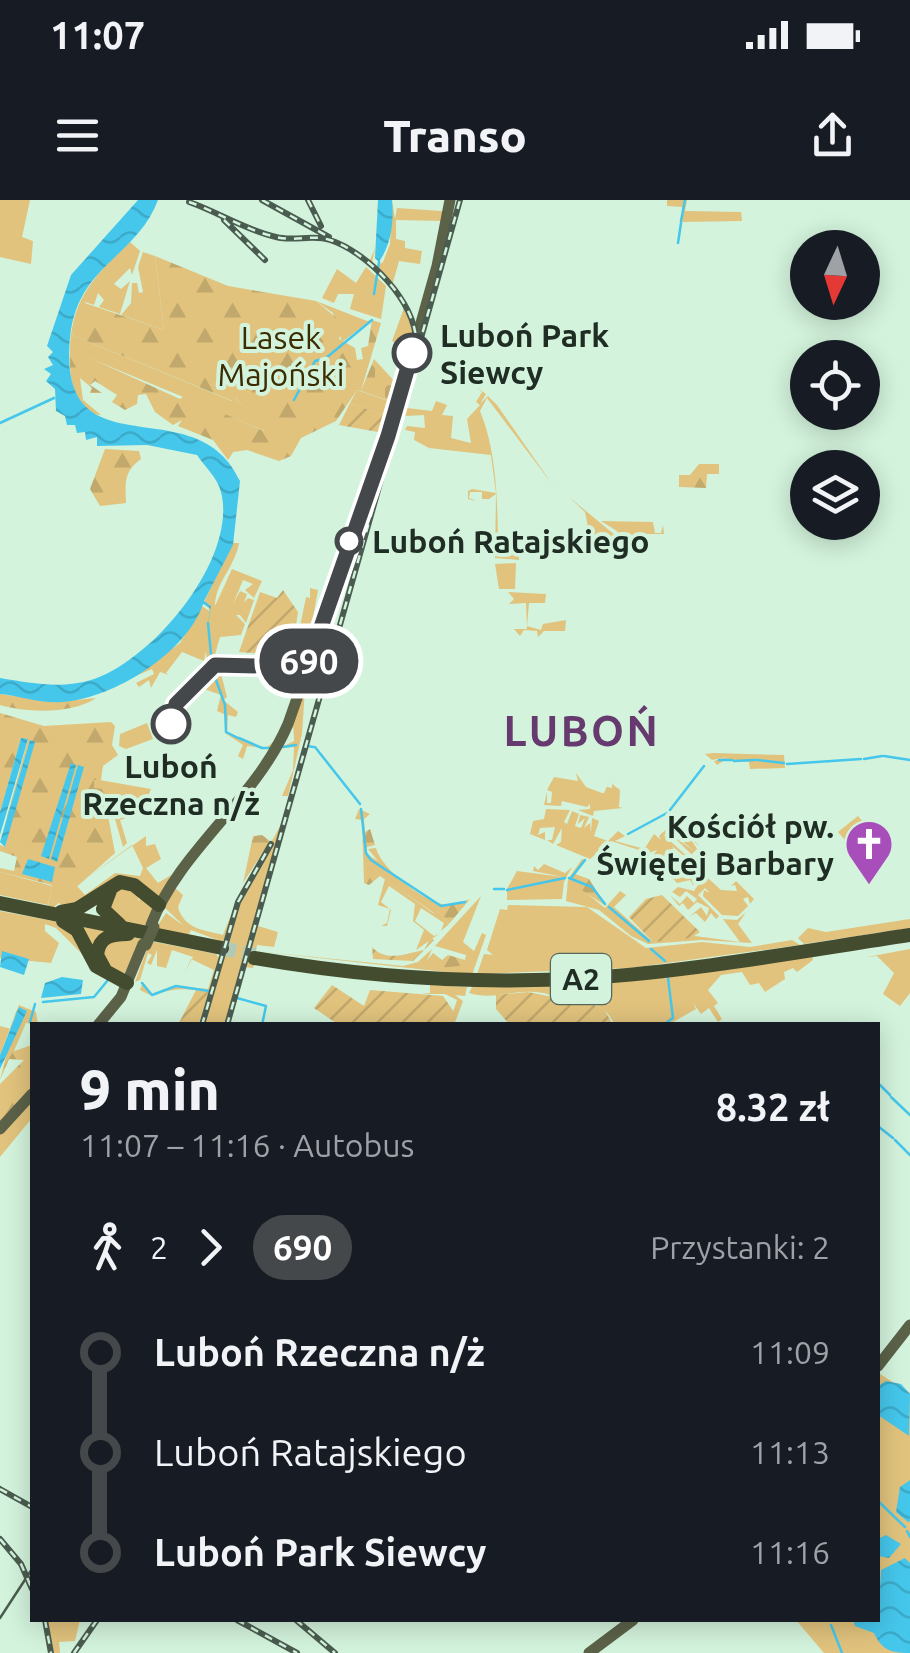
<!DOCTYPE html>
<html lang="pl">
<meta charset="utf-8">
<style>
:root{--surface:#171b24;--page:#242831;--text:#f1f3f6;--muted:#9ea1a6}
body{margin:0;font-family:Ubuntu,sans-serif;background:var(--page);color:var(--text);height:100vh;display:flex;flex-direction:column;font-size:38px;white-space:nowrap}
*{box-sizing:border-box;margin:0}
p{font-size:32px;color:var(--muted)}
.icon{flex:none;width:55px;height:55px;fill:none;stroke:currentColor;stroke-width:2;stroke-linecap:round;stroke-linejoin:round}
.map{position:relative;flex:1;overflow:hidden}
.sheet{position:absolute;left:30px;top:822px;width:850px;height:600px;display:flex;flex-direction:column;background:var(--surface);border-radius:0px;box-shadow:0 5px 25px #0003}
.sheet>*{flex:none}
.badge{padding:0 20px;border-radius:32px;font-size:35px;line-height:65px}
.needle{width:65px;rotate:184deg}
.controls{position:absolute;left:790px;top:30px;display:grid;gap:20px}
.controls a{display:grid;place-items:center;width:90px;height:90px;border-radius:50%;background:var(--surface);box-shadow:0 5px 25px #0003;font-size:50px}
.map>.badge{position:absolute;translate:-50% -50%;box-shadow:0 0 0 5px #fff}
.legs{display:flex;align-items:center;gap:15px;height:110px;padding:0 50px;font-size:32px}
.legs p{margin-inline-start:auto}
.headline{display:flex;align-items:center;justify-content:space-between;height:170px;padding:0 50px}
h1{font-size:55px;font-weight:800;line-height:75px}
ul{padding:0 50px;list-style:none}
li{display:flex;align-items:center;gap:35px;height:100px;font-size:38px}
li i{display:grid;place-items:center;width:15px;height:100%;margin:0 12px;background:currentColor}
li i::after{content:'';width:25px;height:25px;margin:-12px;border:8px solid;border-radius:50%;background:var(--surface)}
li p{margin-inline-start:auto}
li:first-child i{background:linear-gradient(#0000 50%,currentColor 0)}
li:last-child i{background:linear-gradient(currentColor 50%,#0000 0)}
.status{display:flex;justify-content:space-between;align-items:center;height:70px;padding:0 50px;background:var(--surface);direction:ltr}
.status svg{height:28px;fill:currentColor}
header{display:flex;justify-content:space-between;align-items:center;height:130px;padding:0 50px;background:var(--surface);font-size:45px;font-weight:800}
.map>svg:first-child{display:block}
.green{fill:#e1c37d}
.forest{fill:url(#forest-firs)}
.cemetery{fill:url(#cemetery-stones)}
.garden{fill:url(#garden-furrows)}
.water{fill:url(#water-waves)}
.lines{fill:none;stroke-linecap:round;stroke-linejoin:round}
.stream{stroke:#45c7ec;stroke-width:2.5}
.highway-tunnel{stroke:#afcbb7;stroke-width:14;stroke-dasharray:14 7;stroke-linecap:butt}
.major{stroke:#5b6248;stroke-width:11}
.highway{stroke:#444c2f;stroke-width:14}
.tram{stroke:#4a5c50;stroke-width:2.5}
.rail-casing{stroke:#4a5c50;stroke-width:6}
.rail{stroke:#d3f3dc;stroke-width:2.5;stroke-dasharray:8;stroke-linecap:butt}
.major-bridge{stroke:#5b6248;stroke-width:11}
.line-1-casing{stroke:#fff;stroke-width:22}
.line-1{stroke:#45484a;stroke-width:15}
.stop-1-dot{fill:#fff;stroke:#45484a;stroke-width:5}
.labels{text-anchor:middle;dominant-baseline:central;stroke-width:8;stroke-linejoin:round;paint-order:stroke}
.shield{fill:#d3f3dc;stroke:#56685b;stroke-width:2.5}
.shield-label{font-size:30px;font-weight:bold;fill:#202d24}
.stop-label{font-size:32px;font-weight:bold;fill:#202d24;stroke:#d3f3dc;text-anchor:start}
.park-label{font-size:32px;fill:#3b2c01;stroke:#d3f3dc}
.poi-label{font-size:32px;font-weight:bold;fill:#202d24;stroke:#d3f3dc;text-anchor:end}
.district-label{font-size:42px;font-weight:bold;letter-spacing:2.5px;fill:#663a6f;stroke:#d3f3dc}
</style>
<div class="status"><b>11:07</b><svg viewBox="0 0 49 12"><path d="M0 12V9h3v3zM5 12V6h3v6zM10 12V3h3v9zM15 12V0h3v12zM26 1h20v11H26zM47 4h2v5h-2z"/></svg></div>
<header><svg class="icon" aria-label="menu" viewBox="0 0 24 24"><path d="M4 6h16M4 12h16M4 18h16"/></svg>Transo<svg class="icon" aria-label="share" viewBox="0 0 24 24"><path d="M12 15V3M7 8l5-5 5 5M5 13v7h14v-7"/></svg></header>
<div class="map">
<svg width="910" height="1453" viewBox="0 0 910 1453">
<defs>
<pattern id="forest-firs" width="22" height="20" patternUnits="userSpaceOnUse" patternTransform="scale(2.5)"><rect width="22" height="20" fill="#e1c37d"/><path d="M5 1l3.5 6h-7zM16 11l3.5 6h-7z" fill="#c1a86c"/></pattern>
<pattern id="cemetery-stones" width="16" height="16" patternUnits="userSpaceOnUse" patternTransform="scale(2.5)"><rect width="16" height="16" fill="#e1c37d"/><path d="M2 7V4a2 2 0 0 1 4 0v3zM10 15v-3a2 2 0 0 1 4 0v3z" fill="#c1a86c"/></pattern>
<pattern id="garden-furrows" width="10" height="10" patternUnits="userSpaceOnUse" patternTransform="scale(2.5)"><rect width="10" height="10" fill="#e1c37d"/><path d="M-1 1l2-2M0 10L10 0M9 11l2-2" fill="none" stroke="#c1a86c"/></pattern>
<pattern id="water-waves" width="16" height="10" patternUnits="userSpaceOnUse" patternTransform="scale(2.5)"><rect width="16" height="10" fill="#45c7ec"/><path d="M0 5q4-4 8 0t8 0" fill="none" stroke="#3cabca"/></pattern>
</defs>
<rect width="100%" height="100%" fill="#d3f3dc"/>
<path class="green" d="M0,0H30L22,37L33,41L31,64L0,57Z
M392,0L395,19L397,8L442,11L444,21L396,20V39L405,41V48L422,51L420,64L399,61L392,86L368,64L375,49L372,45L375,50L372,62L377,66L383,62L390,44Z
M667,0H687L685,11L741,12L742,21L682,22V7L667,6Z
M130,42L140,51L132,75L130,68L114,84L121,89L130,81L120,114L99,107L104,100L98,93L94,105L85,102L72,135L232,201L235,196L239,203L274,219L265,231L70,150C71,99 95,75 130,42Z
M143,52L155,56L164,130L121,115L131,103L132,83H137L139,93L143,92L138,67Z
M366,67L386,86L381,119L350,109L354,94H338L334,103L322,98L337,69L356,83Z
M316,101L367,121L371,120L342,142L333,113Z
M404,108L415,130L410,150L392,141Z
M396,178L401,184L389,217L350,203L357,190L391,202Z
M476,187L486,194L480,204L488,196L497,205L550,281L567,296L549,280L487,198L480,211C496,250 497,294 498,336L519,337V360L495,358L496,294L489,299H482V292H470L469,298L477,301L468,299V291L472,289L496,293L491,255L429,248L414,240L415,232L405,230L407,226L425,228L424,215L405,216L407,208L432,211L436,201L447,205L442,215L453,216L451,238L471,243L467,219L480,205L476,202L482,192Z
M569,297L621,340L617,331L601,321L653,322L655,333H661L663,325L664,334H644L641,344L647,350L639,352L636,342L631,346L618,338L595,335L567,337L589,332L585,312Z
M232,343H239C235,367 215,383 215,406L232,369L262,381L254,398L245,390L253,384L243,380L233,404L240,391L247,394L244,403L248,398L254,400L246,423L240,415H236L245,424L241,435L220,437L212,465L207,462L206,451L204,461L182,452L166,473L169,475L160,472L151,488L149,480L139,487L136,483L154,474L152,469L131,478L180,443L202,406L211,412L204,402Z
M516,363L515,389H499L495,364Z
M310,388L318,390L310,435L316,436L328,403L308,462L304,466H297L307,460L311,441L302,435L297,450L304,456L297,454L293,461L306,397L310,398Z
M508,392L546,394L545,403H529L527,426L541,430L543,424L566,420L565,431H544L538,437L537,431L524,430L520,436L514,429H527L526,403L509,404L514,399Z
M219,466L227,497L223,500L238,512L236,517L228,515L227,532L265,549L274,541L273,549L247,546L243,559L238,556L243,545L225,533L226,515L217,511L221,495L196,486Z
M306,473L302,534L288,596H282L293,570L294,547L280,548L294,541L293,521Z
M147,523L153,539L126,549L119,546L120,534Z
M713,553L784,555L785,568L750,569L749,562L725,560L717,565L714,561L727,557L712,560L705,554Z
M576,573L586,587L602,593H604L611,578L607,587L612,588V584L620,590L619,607L623,608L594,611L593,616L578,610L590,609V604L587,607L562,601L561,606L544,605L547,592V603H551L552,592L547,590L554,577L578,581Z
M94,579L151,589L144,606H138L134,612L138,615L120,620L127,643L123,647L115,619L118,608L103,607V589H94Z
M546,609L570,610L564,622L567,624L572,611L579,614L575,626L581,628L585,618L578,624L580,615L589,617L584,628L590,623L591,632L592,618L599,621L594,636L608,641L618,631L625,636L615,641L641,648L642,651L611,641L590,659L556,645L561,642L562,628L553,644L547,640H552L555,627L540,628L538,635L545,632V640L530,634L533,621L544,619Z
M858,616L868,628L849,645L838,632Z
M284,619L226,825H203L241,697Z
M676,620L700,647L690,638L697,649L692,654H691L673,636L694,651L669,630L663,637L670,633L669,640L689,658L681,659L684,656L672,646L679,659L666,657L670,652L667,649L663,659L689,666L694,656L704,658L699,670L721,690L737,691L735,685L731,686L736,681L754,699L750,704L748,697L743,699L748,706L738,716L722,715L703,696L704,690L710,693L705,688L698,695L719,716L716,719L711,713L705,722L696,713L690,716L701,707L707,716L709,708L697,702L688,710L683,703L679,706L670,695L680,704L687,696L694,703L697,699L686,691L680,697L672,692L678,687L694,691L702,679L693,685L690,680L677,683L652,657L657,650L649,653L645,648L654,634L661,640L659,636Z
M146,636V646L155,644L161,659L146,668L158,683L171,675L159,699L133,684L71,710L55,709L63,707L58,702L77,686L85,695L115,673L140,676L143,668L132,645L87,678Z
M214,636L174,687L183,695L178,707C184,729 204,730 223,735L243,685L223,742L191,730L188,736L220,744L154,731L166,713L184,726L165,708L175,681Z
M582,659L586,660L570,680L605,708L620,691L626,695L614,707L653,742L695,736L740,742L723,719L737,720L746,712L738,724L752,743L701,740L648,744L631,736L599,710L566,701L568,679Z
M544,664L565,673L572,667L564,682L562,699L507,700V689L517,671L563,677L533,671L534,666L538,670Z
M0,672L52,686L48,705L0,695Z
M385,679L433,713L436,710L449,724L441,731L444,723L421,708L415,721L434,736L439,734L416,750L424,730L413,721L415,704L389,686L381,702L391,710L387,726H381L387,723L390,709L378,705Z
M125,686L139,696L138,701L142,697L153,708L145,727L118,724L106,694Z
M508,705L587,707L646,748L702,742L750,747L792,740L800,745L630,768L477,774L484,754L493,755L487,750L500,709L507,710Z
M0,711L117,733L92,764L56,728L45,724V731L59,743L51,763L0,758Z
M910,719V728L804,744L798,738L808,728L826,732Z
M258,726L278,732L274,747L257,745L256,751L403,766L418,762L432,749L426,763L468,765L482,733L486,735L472,775L256,751L253,768L245,767Z
M122,735L142,739L123,777L112,772L98,752Z
M150,741L216,754L219,758L210,791C188,789 173,787 152,796L140,790L143,782L152,794L176,786L208,789L214,770L191,759L185,772L193,757L172,750L166,768L157,766V750L151,765L147,763L152,755L148,753L140,780L135,782Z
M910,749V793L900,806L883,794L894,773L877,756L868,757H867Z
M812,756L813,760L797,772L793,768L784,772L785,779L765,792L759,783L750,785L742,772L721,775L708,790L718,803L714,806L722,819L718,822L709,808L701,814L693,803L696,809L668,825H615C603,801 588,801 566,800C558,799 551,794 543,793C515,788 494,801 469,793L472,787Z
M430,785L467,787L465,796L455,795L463,801L454,825H449L457,800L445,794H421L430,793Z
M32,896V918L0,957V930Z
M880,1174L910,1193V1453H824L796,1420H878Z
M47,1420H80L75,1441L59,1442L60,1453H53Z"/>
<path class="forest" d="M155,56L228,86L316,101L344,124L339,139L355,148L357,160L363,159L361,148L368,146L372,120L381,123L361,191L357,190L336,221L301,238L291,256L279,261L247,250L233,252L228,260L213,240L178,226L182,220L173,225L155,212L146,194L138,195L137,204L125,210L112,202L117,195L95,181L90,185L102,193H90L92,188L80,178L83,200L101,215C71,213 69,172 70,149L180,199L184,196L264,231L273,220L239,203L236,197L233,201L72,135L82,102L164,130Z
M105,249L139,251L141,259C124,271 125,283 126,303L100,306L90,289Z
M699,264H719V274H707L706,288L679,287V275H690Z
M0,494L55,502L96,498C73,514 27,513 0,505Z
M0,513L44,526L111,522L115,526L112,545L118,555L103,566L101,580H94V588L103,589L115,653L54,707L48,706L52,685L0,672V668L14,671L17,657L0,651V645L5,647L30,541L0,642L28,540L21,538L0,612Z
M359,609L370,614L364,619L365,632L370,629L375,645L367,647L365,653L378,661L368,649L376,648C381,669 424,702 446,705C455,706 462,702 470,699L449,724L437,711L434,713L380,676L369,685L364,683L362,620L355,619Z
M262,635L270,641L243,683L253,636Z
M575,674L589,679L606,706L569,682Z
M481,696L463,742L475,752L468,765L439,768L425,763L433,753L442,760L448,755L465,760L466,755L435,746Z
M19,805L36,812L38,825L26,823L14,851L32,845V890L0,925V884L24,860L9,859L0,880L18,807L0,855V826L11,829Z"/>
<path class="cemetery" d="M374,159L397,184L392,202L361,191Z"/>
<path class="garden" d="M350,203L384,215L378,232L339,225Z
M283,390L298,412L290,465H268L267,454L239,452L260,392L277,398Z
M662,695L700,732L691,738L653,742L629,717L646,699Z
M431,737L434,740L413,761L373,759L372,747C387,763 407,753 424,750Z
M332,785L364,806L370,790L443,796L454,812L449,825H339L314,808Z
M196,790L209,791L199,825H178Z
M528,792L603,807L613,825H510L496,809V795Z"/>
<path class="water" d="M138,0H158C136,58 77,65 70,138C57,278 196,184 240,281L233,345L204,401L211,406L208,425L210,408L203,404C187,452 115,498 63,502C41,504 21,496 0,494V478C30,483 61,489 91,480C153,461 238,358 221,292C217,277 205,267 197,255L147,245L97,246V237L86,240L85,232L77,233L75,225H67L65,216L56,211L55,189L46,181L51,174L44,169L53,165L48,157L53,152L47,146L71,75Z
M378,0H392C394,24 391,44 379,62L375,58Z
M21,538L28,539L0,635V612Z
M30,540L35,542L5,647L0,642Z
M71,563L76,565L49,659L41,656Z
M78,565L84,567L57,662L51,659Z
M28,659L55,667L52,682L22,674Z
M2,751L29,759L24,775L0,767Z
M62,777L83,780L81,794L41,798L45,783Z
M19,807L27,811L0,869V855Z
M886,1181L901,1184L910,1194L909,1236L878,1215V1186Z
M910,1280V1321L908,1322L896,1312L900,1287Z
M886,1335L901,1344L889,1358L878,1356V1339Z
M905,1358L910,1363V1453C888,1453 881,1448 874,1433L855,1426L853,1420H878L881,1370Z"/>
<g class="lines">
<path class="stream" d="M681,21L685,0
M678,43L681,23
M374,94L379,62
M294,200L315,161L326,158L372,120
M0,223L54,198
M208,423L212,465
M212,469L225,505L226,532L238,538
M239,538L262,548H272
M308,546L313,547
M283,547L296,545
M315,547L360,604
M884,556L910,560
M864,559L882,556
M719,560H732
M757,560L784,563
M734,561L755,560
M787,564L861,559
M361,609L366,653L371,660L441,706L465,702
M670,610L704,566
M628,634L667,613
M569,678L592,687L605,704
M571,678L585,660
M494,689H504
M507,690L565,678
M609,707L649,741
M651,749L665,761
M142,783L152,795L176,786L209,791
M237,798L266,806L262,825
M43,802L94,797L108,780
M30,822L35,804
M663,825L673,818L668,778
M880,885L890,895
M891,897L910,915
M879,927L893,938
M895,940L910,955
M878,1301L905,1327
M907,1331L910,1337
M831,1425L842,1453"/>
<path class="highway-tunnel" d="M222,748L255,755"/>
<path class="major" d="M151,725C180,649 255,601 288,524L392,226L437,66L450,0
M98,825L121,797L143,744
M0,929L32,894
M878,1166L910,1125
M589,1453L633,1420"/>
<path class="highway" d="M111,688L103,709L120,725
M0,703L222,748
M61,712L77,709L120,682L134,685L159,705
M63,721L77,730L96,766L127,783
M254,758C364,777 475,785 587,778C695,771 803,751 910,735
M104,768L97,755C99,736 112,734 128,734"/>
<path class="tram" d="M0,1418L32,1369"/>
<g class="rail-casing">
<path id="rail" d="M262,0L329,37
M308,0L321,26
M189,2C218,12 245,30 276,37C294,42 312,34 330,40C367,52 417,102 416,143
M224,20L265,60
M202,825L238,702L271,644
M227,825L460,0
M0,1289L32,1307
M0,1339L21,1364L32,1389
M45,1420L51,1453
M237,1420L297,1453
M296,1420L335,1453
M74,1453L97,1420"/>
</g>
<use href="#rail" class="rail"/>
<path class="major-bridge" d="M146,745L154,727"/>
</g>
<g class="lines">
<g class="line-1-casing">
<path id="line-1" d="M171,524L176,504L215,465L307,467L388,236L412,153"/>
</g>
<use href="#line-1" class="line-1"/>
</g>
<defs>
<g id="church-pin" transform="scale(2.5)"><path d="M0 17L-7.5 6A9.5 9.5 0 1 1 7.5 6Z" fill="#a84eba" stroke="#d3f3dc"/><path d="M-1.2-6h2.4v3.5h3.3v2.4h-3.3V6h-2.4V-.1h-3.3v-2.4h3.3Z" fill="#fff"/></g>
</defs>
<g fill-rule="evenodd">
<use href="#church-pin" x="869" y="644"/>
</g>
<g class="stop-1-dot">
<circle cx="412" cy="153" r="18"/>
<circle cx="349" cy="341" r="12"/>
<circle cx="171" cy="524" r="18"/>
</g>
<g class="labels">
<rect class="shield" x="551" y="754" width="60" height="50" rx="8"/>
<g class="shield-label">
<text x="581" y="779">A2</text>
</g>
<g class="stop-label">
<text x="440" y="135">Luboń Park<tspan x="440" dy="37">Siewcy</tspan></text>
<text x="372" y="341">Luboń Ratajskiego</text>
<text x="171" y="566" text-anchor="middle">Luboń<tspan x="171" dy="37">Rzeczna n/ż</tspan></text>
</g>
<g class="park-label">
<text x="281" y="137">Lasek<tspan x="281" dy="37">Majoński</tspan></text>
</g>
<g class="poi-label">
<text x="834" y="626">Kościół pw.<tspan x="834" dy="37">Świętej Barbary</tspan></text>
</g>
<g class="district-label">
<text x="582" y="530">LUBOŃ</text>
</g>
</g>
</svg>
<div class="controls">
<a><svg class="needle" viewBox="-14 -14 28 28"><path d="M0-13l5 13h-10z" fill="#e53935"/><path d="M0 13l5-13h-10z" fill="#9ea1a6"/></svg></a>
<a><svg class="icon" aria-label="locate" viewBox="0 0 24 24"><circle cx="12" cy="12" r="6"/><path d="M12 2v4M12 18v4M2 12h4M18 12h4"/></svg></a>
<a><svg class="icon" aria-label="layers" viewBox="0 0 24 24"><path d="M12 4l9 5-9 5-9-5zM3 14l9 5 9-5"/></svg></a>
</div>
<b class="badge" style="left:309px;top:461px;background:#45484a;color:#fff">690</b>
<section class="sheet">
<div class="headline"><div><h1>9 min</h1><p>11:07 – 11:16 · Autobus</p></div><b>8.32 zł</b></div>
<div class="legs"><svg class="icon" aria-label="walk" viewBox="0 0 24 24"><circle cx="13" cy="4" r="2"/><path d="M13 8l-2 6 4 7M11 14l-3 7M7 12l3-4h3l4 4"/></svg>2<svg class="icon" aria-label="forward" viewBox="0 0 24 24"><path d="M9 5l7 7-7 7"/></svg><b class="badge" style="background:#45484a;color:#fff">690</b><p>Przystanki: 2</p></div>
<ul>
<li><i style="color:#45484a"></i><b>Luboń Rzeczna n/ż</b><p>11:09</p></li>
<li><i style="color:#45484a"></i><span>Luboń Ratajskiego</span><p>11:13</p></li>
<li><i style="color:#45484a"></i><b>Luboń Park Siewcy</b><p>11:16</p></li>
</ul>
</section>
</div>
